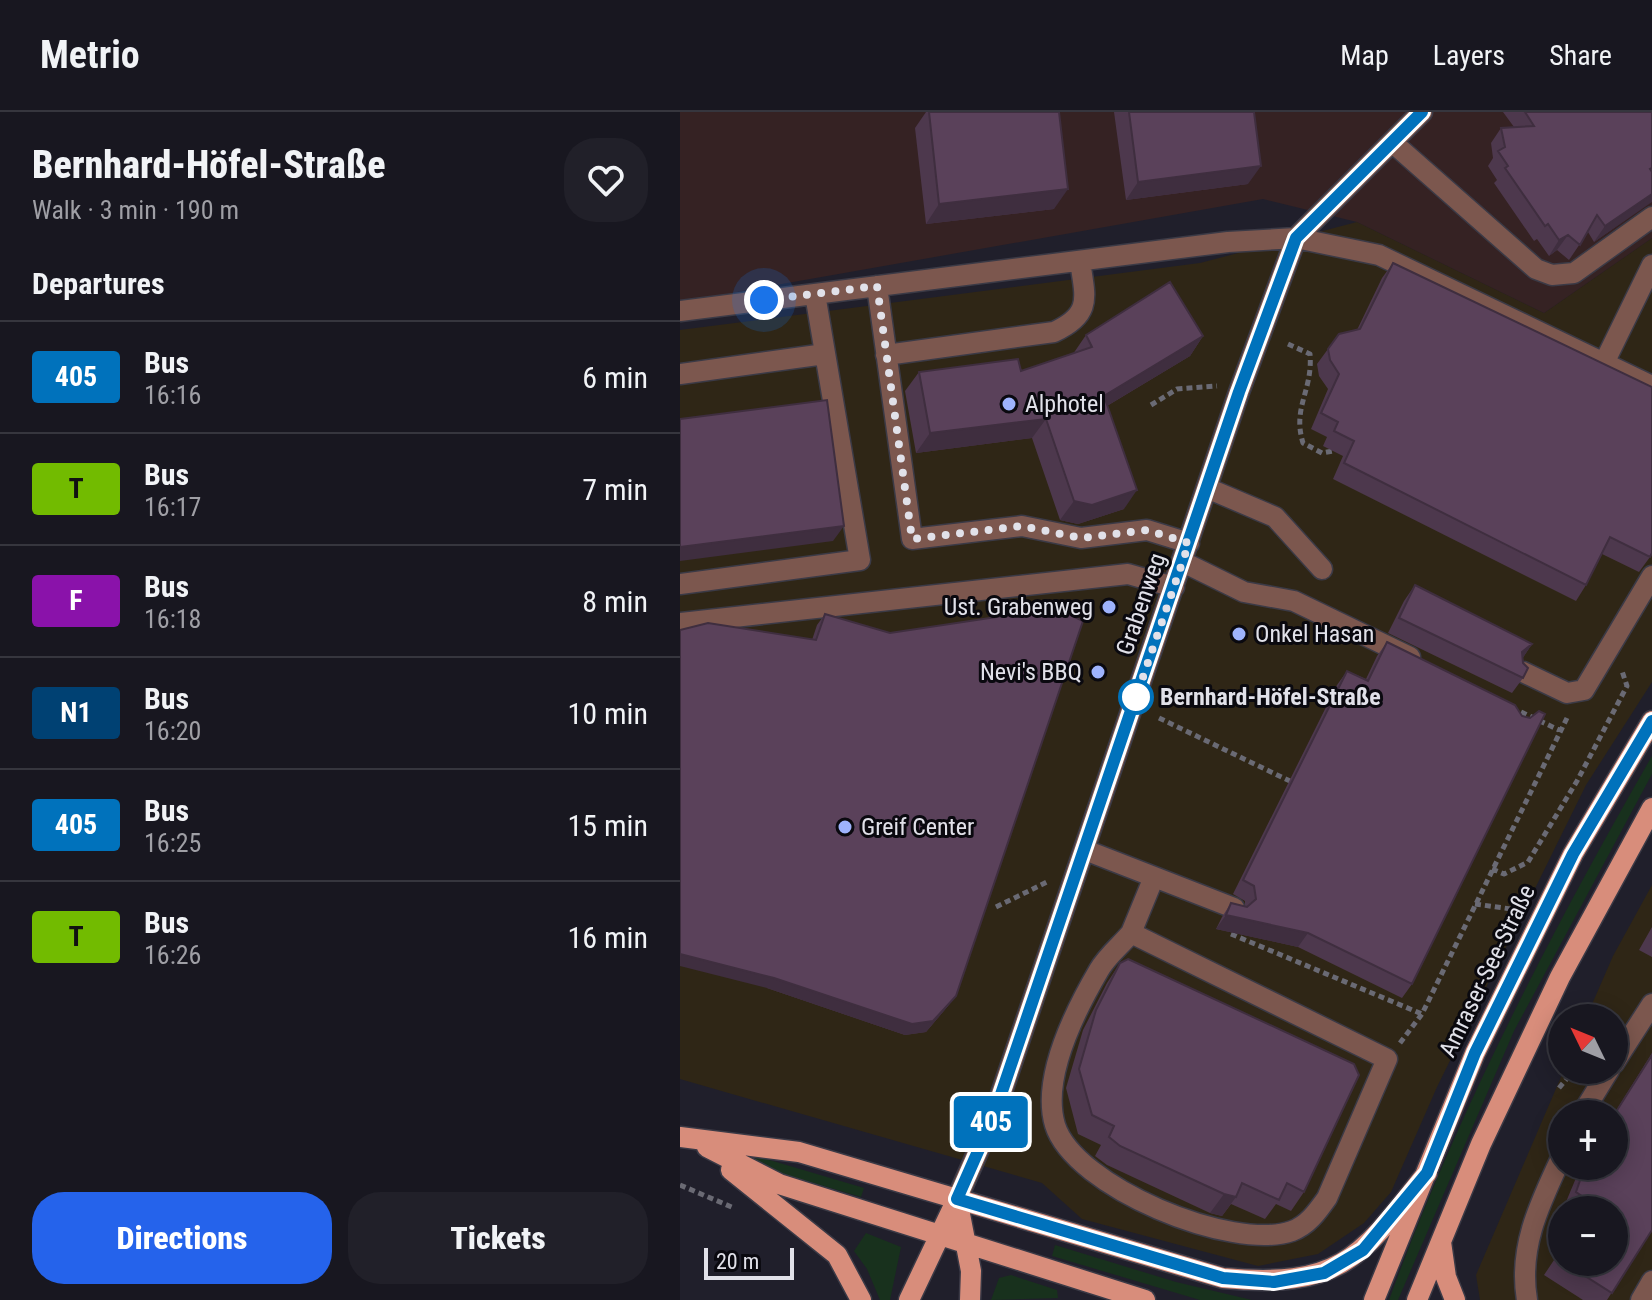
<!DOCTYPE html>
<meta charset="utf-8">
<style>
:root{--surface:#181720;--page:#212029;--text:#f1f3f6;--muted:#9f9fa5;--line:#36363e;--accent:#2563eb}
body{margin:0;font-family:"Roboto Condensed",sans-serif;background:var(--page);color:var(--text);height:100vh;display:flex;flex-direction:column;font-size:30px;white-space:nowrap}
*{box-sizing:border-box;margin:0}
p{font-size:26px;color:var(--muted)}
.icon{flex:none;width:44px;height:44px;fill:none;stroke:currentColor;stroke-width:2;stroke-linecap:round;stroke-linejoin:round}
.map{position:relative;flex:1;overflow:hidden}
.sheet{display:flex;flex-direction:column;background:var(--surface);width:680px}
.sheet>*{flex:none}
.badge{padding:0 16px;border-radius:6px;font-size:28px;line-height:52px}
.needle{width:52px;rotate:313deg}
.controls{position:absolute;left:868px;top:892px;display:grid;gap:16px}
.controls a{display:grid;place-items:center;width:80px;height:80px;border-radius:50%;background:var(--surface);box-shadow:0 4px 20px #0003,0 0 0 2px var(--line);font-size:40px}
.scale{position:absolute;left:24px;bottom:20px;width:90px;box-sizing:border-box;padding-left:8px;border:4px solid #e1e1e9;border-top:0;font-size:22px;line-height:28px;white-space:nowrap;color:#e1e1e9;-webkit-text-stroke:6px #0a090f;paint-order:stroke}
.you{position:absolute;width:40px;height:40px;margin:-20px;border:6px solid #fff;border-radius:50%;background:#1a73e8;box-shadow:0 0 0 12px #1a73e833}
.map>.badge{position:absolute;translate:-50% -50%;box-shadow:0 0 0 4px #fff}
h2{padding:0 32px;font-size:30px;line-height:72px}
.round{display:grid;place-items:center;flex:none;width:84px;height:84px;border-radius:32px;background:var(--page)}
.headline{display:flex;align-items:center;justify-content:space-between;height:136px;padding:0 32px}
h1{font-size:38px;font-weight:800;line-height:60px}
.cta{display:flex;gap:16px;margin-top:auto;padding:16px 32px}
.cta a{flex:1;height:92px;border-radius:32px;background:var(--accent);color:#fff;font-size:32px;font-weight:800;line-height:92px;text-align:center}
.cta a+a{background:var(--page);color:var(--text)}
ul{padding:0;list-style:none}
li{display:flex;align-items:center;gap:24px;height:112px;padding:0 32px;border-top:2px solid var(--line)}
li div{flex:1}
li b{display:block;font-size:30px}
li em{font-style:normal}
li .badge{min-width:88px;font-weight:700;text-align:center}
header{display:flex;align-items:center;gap:48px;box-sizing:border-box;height:112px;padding:0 40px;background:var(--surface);border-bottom:2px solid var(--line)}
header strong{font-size:38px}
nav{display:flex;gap:44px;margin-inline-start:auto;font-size:28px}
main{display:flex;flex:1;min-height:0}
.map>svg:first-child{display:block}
.commercial{fill:#2f2616;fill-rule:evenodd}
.industrial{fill:#352223}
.green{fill:#18311d}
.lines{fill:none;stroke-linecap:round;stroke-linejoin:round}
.minor-casing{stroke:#3b3a46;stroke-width:23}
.major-casing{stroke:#3b3a46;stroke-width:23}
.path{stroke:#6a6a74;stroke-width:5;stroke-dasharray:6 4;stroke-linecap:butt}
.minor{stroke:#7c574e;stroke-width:20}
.major{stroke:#d88d7b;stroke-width:20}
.wall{fill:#4d384d}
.shaded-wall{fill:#3f2e3f}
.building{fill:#5a415a;stroke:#3f2e3f;stroke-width:2}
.line-casing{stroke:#fff;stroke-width:18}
.line{stroke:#0072bc;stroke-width:12}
.walk{stroke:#e1e1e9;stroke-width:8;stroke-dasharray:0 14.4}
.poi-dot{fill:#9eb3fd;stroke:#0a090f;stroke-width:3}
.stop-dot{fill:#fff;stroke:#0072bc;stroke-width:4}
.labels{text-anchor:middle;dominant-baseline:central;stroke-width:6;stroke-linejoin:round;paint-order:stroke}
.poi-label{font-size:24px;fill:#e1e1e9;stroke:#0a090f;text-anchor:start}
.street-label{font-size:24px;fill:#e1e1e9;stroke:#0a090f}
.stop-label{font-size:24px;font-weight:bold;fill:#e1e1e9;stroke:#0a090f;text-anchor:start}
</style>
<header>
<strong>Metrio</strong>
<nav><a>Map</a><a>Layers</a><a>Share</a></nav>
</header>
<main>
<section class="sheet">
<div class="headline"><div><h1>Bernhard-Höfel-Straße</h1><p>Walk · 3 min · 190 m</p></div><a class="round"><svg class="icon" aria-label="heart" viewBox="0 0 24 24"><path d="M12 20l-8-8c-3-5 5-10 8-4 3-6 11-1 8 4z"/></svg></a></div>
<h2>Departures</h2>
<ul>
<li><span class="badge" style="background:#0072bc;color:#fff">405</span><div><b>Bus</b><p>16:16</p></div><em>6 min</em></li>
<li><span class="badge" style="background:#72bb00;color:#111">T</span><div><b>Bus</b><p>16:17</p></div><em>7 min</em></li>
<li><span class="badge" style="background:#8a12aa;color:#fff">F</span><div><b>Bus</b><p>16:18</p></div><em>8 min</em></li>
<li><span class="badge" style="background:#004173;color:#fff">N1</span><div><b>Bus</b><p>16:20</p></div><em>10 min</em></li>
<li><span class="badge" style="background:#0072bc;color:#fff">405</span><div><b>Bus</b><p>16:25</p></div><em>15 min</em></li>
<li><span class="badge" style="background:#72bb00;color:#111">T</span><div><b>Bus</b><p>16:26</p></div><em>16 min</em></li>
</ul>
<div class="cta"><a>Directions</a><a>Tickets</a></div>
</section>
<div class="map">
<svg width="972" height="1188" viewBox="0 0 972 1188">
<rect width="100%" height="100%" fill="#201f2b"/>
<path class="commercial" d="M677,110L864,201L972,126V570L906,673L757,975L711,1080L684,1111L638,1142L578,1154L402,1107L362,1071L0,967V218L520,151Z
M972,773V1188H800L796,1163L884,958H934V906H906L933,844ZM882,1002H934V1054H882ZM882,1098H934V1150H882Z"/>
<path class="industrial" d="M0,0H972V126L864,201L677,110L583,87L0,190Z"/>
<path class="green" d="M972,644V662L834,919L718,1188H709C778,999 872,818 972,644Z
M76,1044L184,1076L181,1085L73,1053Z
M186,1121L221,1135L210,1188H200L187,1157L174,1139Z
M375,1133L496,1170L572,1188H520L372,1144Z
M331,1163L377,1178L378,1186L311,1188L319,1166Z"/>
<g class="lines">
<g class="minor-casing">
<path id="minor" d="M712,30L856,157L872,163L894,161L972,105
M197,174L232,427L342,414L401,426L467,418L509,431
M0,199L548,130L616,126L699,143L972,274
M206,243L374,220C413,202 405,185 400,149
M924,251L972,153
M0,262L145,242
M527,376L595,405L642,457
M503,450L564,480L614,489L730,545
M0,472L180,448L135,182
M0,511L448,462L494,475
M843,560L887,581L904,578L972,464
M405,738L554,796
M451,821C441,833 427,844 419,858C395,899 361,966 375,1013C394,1075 553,1140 612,1119C628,1113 637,1100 647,1086L707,947L451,821L474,765
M934,951L972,892
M902,1002L929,958
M277,1087L314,1003L559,280L616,126L742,0
M847,1188C838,1135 860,1091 882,1044
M961,1188L972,1169"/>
</g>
<g class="major-casing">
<path id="major" d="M0,1025L119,1040L543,1166C660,1176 679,1148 747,1061
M27,1035L99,1072L465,1188
M51,1058L157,1143L181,1188
M277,1087L291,1159L290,1188
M761,1130L766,1165L775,1188
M229,1188L277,1087
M694,1188L795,941L893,742L972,609
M737,1188L801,1032L880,865L972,696"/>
</g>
<path class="path" d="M608,232L630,242C633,279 612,295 623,331L642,341L653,339
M471,293L497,277L537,274
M841,600L879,618
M479,606L616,672
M812,757L824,762L848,750L897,669L947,574L942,559
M795,792L838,798
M316,795L369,769
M551,822L742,902
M720,931L742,902L887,606
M879,976L894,958
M0,1073L54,1096"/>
<use href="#minor" class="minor"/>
<use href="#major" class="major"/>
</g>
<path class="wall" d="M246,0H379L374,97L246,112L235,16Z
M434,0H574L568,72L446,88Z
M823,0H972V89L914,130L908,120L889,148L877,138L869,144L857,127L854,129L814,71L817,68L808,54L813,46L811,31L821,16L834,15Z
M713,151L970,445L959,460L922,442L906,473L896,489L653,367L663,344L643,334L647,325L631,317L648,277L639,264L637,252L659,222L677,218L702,166Z
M406,223L523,224L510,244L427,294L444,397L398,412L380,408L352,326L236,341L225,279L239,260L341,259L393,242Z
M735,473L852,532L842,547L843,566L832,581L708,521L724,489Z
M145,502L268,894L246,920L225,923L87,876L132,528L137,513Z
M707,530L732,872L722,886L618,835L536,817L542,805L551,791L565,794V789L553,782L657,573L667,559L686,567L697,544Z
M972,815V845L959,838Z
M440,851L624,1080L611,1099L596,1092L585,1107L551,1092L542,1104L530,1101L427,1053L415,1044L421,1033L398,1022L386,976L403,918L427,871Z
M972,941V1118L927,1188H903L864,1163L882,1136V1150L934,1098L883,1097L901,1054H934V1002Z"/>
<path class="shaded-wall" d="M581,54L568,72L446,88L458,70Z
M388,77L374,97L246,112L259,92Z
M972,82V90L914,130L925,114Z
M888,123L877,138L869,144L879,128Z
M523,224L510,244L410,304L424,284Z
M366,307L352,326L236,341L250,321Z
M457,378L444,397L398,412L380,408L394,389Z
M164,414L153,429L0,449V435Z
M852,532L842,547V540Z
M546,803L628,821L618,835L536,817Z
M0,842L276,884L268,894L246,920L225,923L87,876L0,854Z
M544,1082L556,1085L542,1104L530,1101Z"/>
<path class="building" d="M249,0H379L388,77L259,92Z
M449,0H574L581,54L458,70Z
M845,0H972V56L970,57L972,60V82L925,114L917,103L900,133L888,123L879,128L868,112L865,114L825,56L828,54L818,39L825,35L821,16L854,14Z
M713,151L972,275V441L970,445L930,425L906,473L664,351L674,329L654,319L658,310L641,301L659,262L650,248L648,237L659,222L680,217Z
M490,170L523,224L424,284L457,378L412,393L394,389L366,307L250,321L239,260L338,247L341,259L412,235L406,223Z
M147,288L164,414L0,435V307Z
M735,473L852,532L842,540L843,551L848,556L843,566L719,506Z
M376,496L403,509L276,884L253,909L232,912L94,866L0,842V518L28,511L136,528L145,502L210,521Z
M707,530L835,593L842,604L850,606L859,599L865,602L732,872L628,821L546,803L551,791L567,795L576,787L574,774L563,768L667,559L688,569Z
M448,847L674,952L679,963L624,1080L607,1071L599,1088L562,1071L556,1085L544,1082L440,1034L429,1025L434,1014L412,1003L399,957L416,898L440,851Z
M972,943V1118L932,1181L883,1150H934V1098H907L912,1091L896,1080L905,1054H934V1003Z
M882,1138V1149L877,1146Z"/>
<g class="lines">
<g class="line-casing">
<path id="line" d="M742,0L616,126L559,280L314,1003L277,1087L543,1166L594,1170L644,1161L683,1138L747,1061L795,941L865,799L893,742L972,609"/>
</g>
<use href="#line" class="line"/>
<path class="walk" d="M84,188L197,174L232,427L342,414L401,426L467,418L509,431L453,594L456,585"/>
</g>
<g class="poi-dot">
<circle cx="329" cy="292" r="8"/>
<circle cx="429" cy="495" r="8"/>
<circle cx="559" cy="522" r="8"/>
<circle cx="418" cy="560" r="8"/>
<circle cx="165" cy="715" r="8"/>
</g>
<circle class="stop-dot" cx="456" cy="585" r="16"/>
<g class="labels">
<g class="poi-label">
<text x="345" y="292">Alphotel</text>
<text x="413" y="495" text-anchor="end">Ust. Grabenweg</text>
<text x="575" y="522">Onkel Hasan</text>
<text x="402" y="560" text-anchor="end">Nevi's BBQ</text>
<text x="181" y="715">Greif Center</text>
</g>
<g class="street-label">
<text transform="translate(461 492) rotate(-71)">Grabenweg</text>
<text transform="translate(807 859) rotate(-64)">Amraser-See-Straße</text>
</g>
<g class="stop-label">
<text x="480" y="585">Bernhard-Höfel-Straße</text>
</g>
</g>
</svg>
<div class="controls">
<a><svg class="needle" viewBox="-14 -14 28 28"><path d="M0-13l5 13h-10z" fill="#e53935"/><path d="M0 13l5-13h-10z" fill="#9f9fa5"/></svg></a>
<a>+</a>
<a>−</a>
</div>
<div class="scale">20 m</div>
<div class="you" style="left:84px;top:188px"></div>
<b class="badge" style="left:311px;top:1010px;background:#0072bc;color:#fff">405</b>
</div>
</main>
